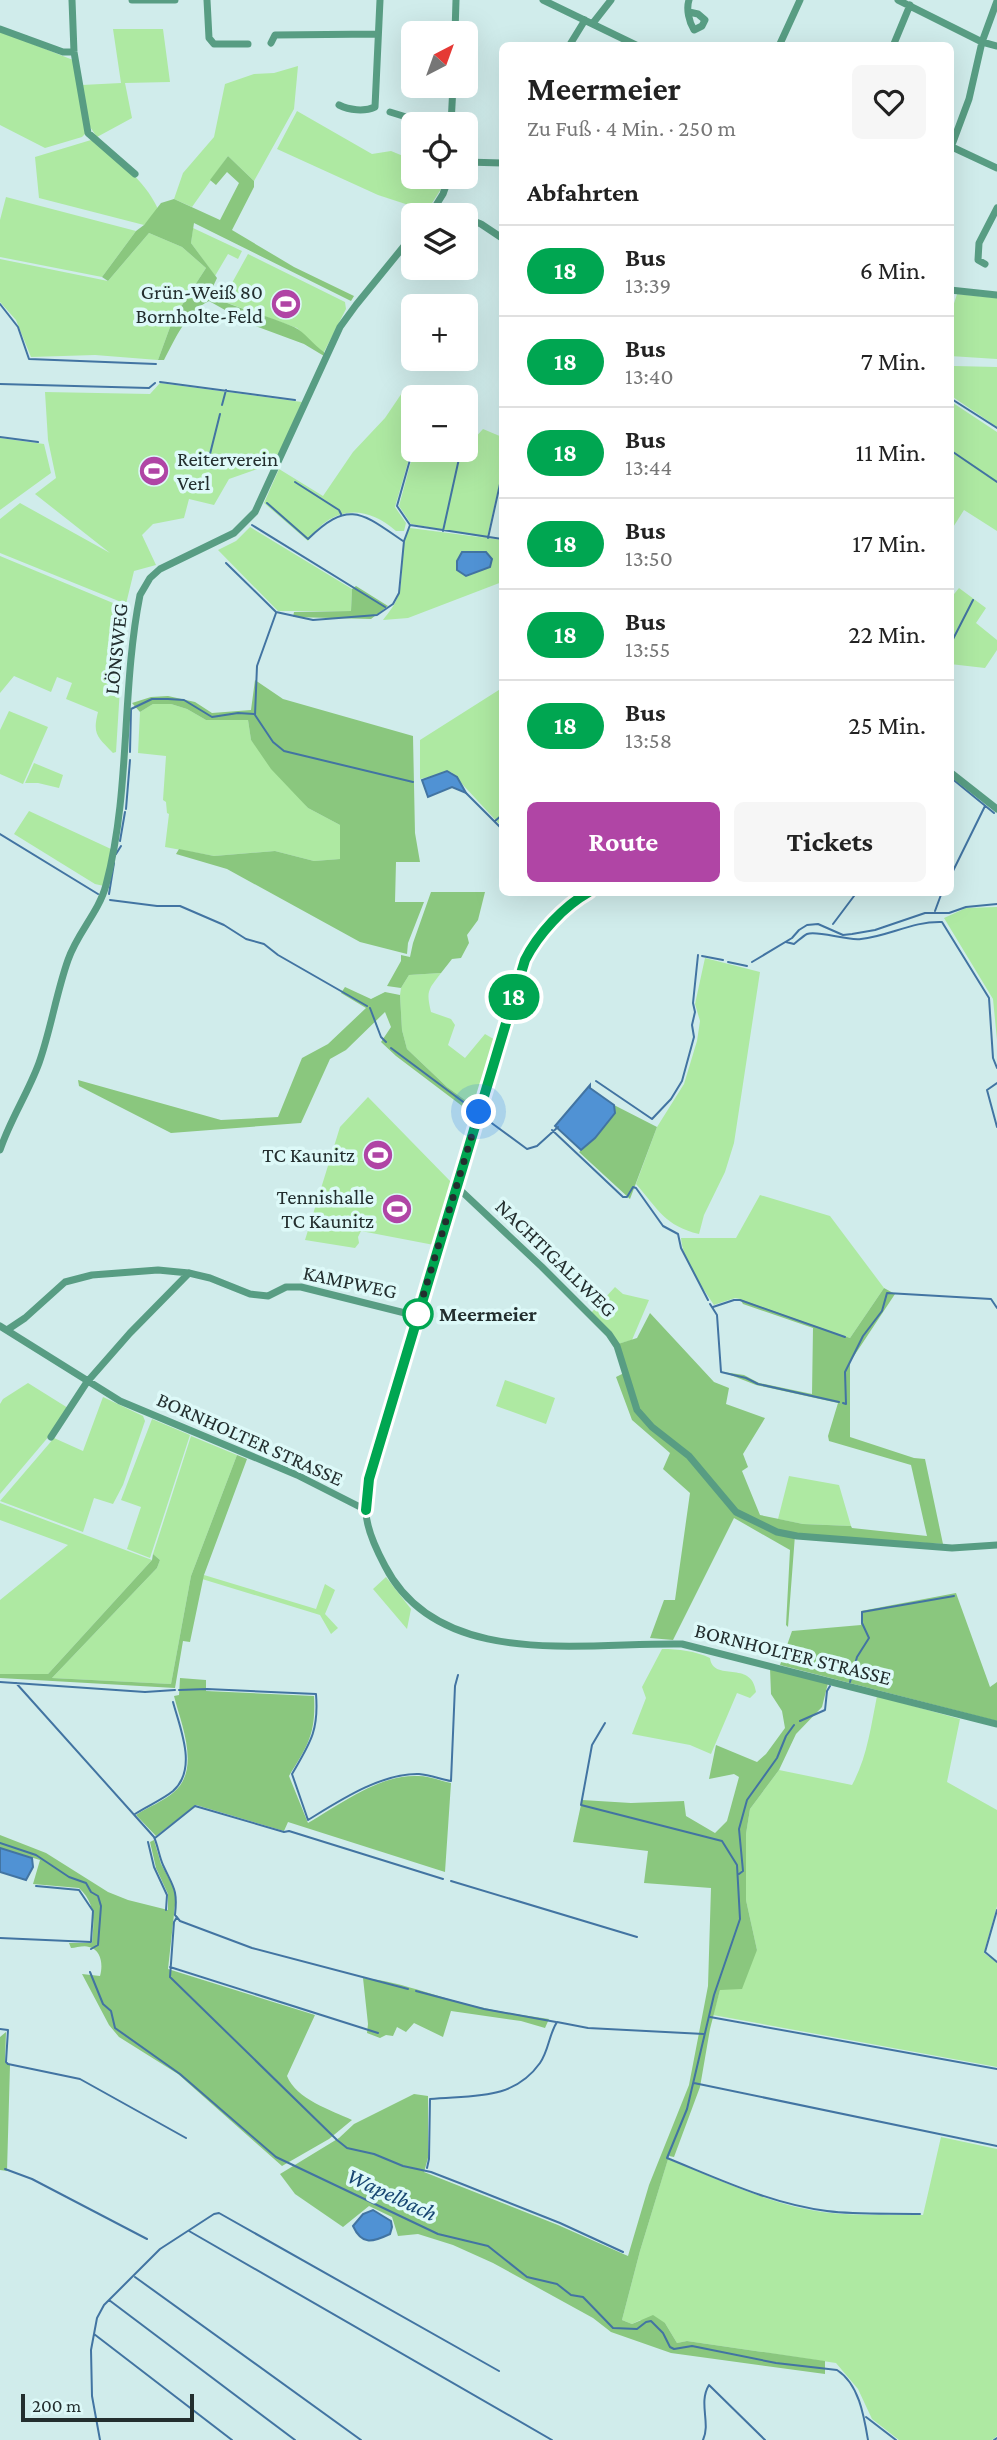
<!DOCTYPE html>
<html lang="de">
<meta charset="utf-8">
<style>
:root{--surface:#fff;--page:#f6f6f6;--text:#222;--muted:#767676;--line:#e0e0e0;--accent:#b045a5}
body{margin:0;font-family:"Crimson Pro",serif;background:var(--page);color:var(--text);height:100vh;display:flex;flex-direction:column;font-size:26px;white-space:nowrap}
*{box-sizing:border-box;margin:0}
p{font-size:23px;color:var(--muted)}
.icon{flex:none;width:38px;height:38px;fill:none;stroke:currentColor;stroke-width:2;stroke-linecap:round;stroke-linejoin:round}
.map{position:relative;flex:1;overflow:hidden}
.sheet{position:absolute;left:499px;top:42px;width:455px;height:854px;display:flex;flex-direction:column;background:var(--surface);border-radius:10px;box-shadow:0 7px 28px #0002}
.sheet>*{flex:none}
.badge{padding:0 14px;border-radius:23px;font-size:24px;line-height:46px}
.needle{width:46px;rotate:41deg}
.controls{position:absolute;left:401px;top:21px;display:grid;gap:14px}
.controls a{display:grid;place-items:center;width:77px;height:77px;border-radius:10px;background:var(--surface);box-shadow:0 7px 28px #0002;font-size:35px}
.scale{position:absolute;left:21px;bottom:18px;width:173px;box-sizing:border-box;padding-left:7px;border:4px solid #232e2e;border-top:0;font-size:19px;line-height:24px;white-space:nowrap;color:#232e2e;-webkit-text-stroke:5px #ddf9f8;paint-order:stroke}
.you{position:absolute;width:35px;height:35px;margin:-18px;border:5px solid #fff;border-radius:50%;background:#1a73e8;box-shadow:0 0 0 10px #1a73e833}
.map>.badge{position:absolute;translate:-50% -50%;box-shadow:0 0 0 4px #fff}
h2{padding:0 28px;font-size:26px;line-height:63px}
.round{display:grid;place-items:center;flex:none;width:74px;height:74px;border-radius:10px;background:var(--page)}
.overview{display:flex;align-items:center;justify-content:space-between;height:119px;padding:0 28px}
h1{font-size:33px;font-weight:700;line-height:52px}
.action{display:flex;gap:14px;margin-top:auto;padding:14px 28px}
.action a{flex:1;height:80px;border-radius:10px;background:var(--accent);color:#fff;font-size:28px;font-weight:700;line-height:80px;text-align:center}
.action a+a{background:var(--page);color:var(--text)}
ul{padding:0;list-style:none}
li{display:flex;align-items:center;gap:21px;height:91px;padding:0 28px;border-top:2px solid var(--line)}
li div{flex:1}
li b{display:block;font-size:26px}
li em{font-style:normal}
li .badge{min-width:77px;font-weight:700;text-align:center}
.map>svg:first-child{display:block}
.green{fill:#aee9a2}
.forest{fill:#8ac77e}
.water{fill:#5092d4;stroke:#4274a2;stroke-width:2}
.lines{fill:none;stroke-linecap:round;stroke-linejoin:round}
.stream{stroke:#4274a2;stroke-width:2}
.minor{stroke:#589d83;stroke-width:7}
.line-casing{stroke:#fff;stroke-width:16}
.line{stroke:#00a651;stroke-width:10}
.walk{stroke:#232e2e;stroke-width:7;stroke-dasharray:0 12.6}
.stop-dot{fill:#fff;stroke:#00a651;stroke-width:3.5}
.labels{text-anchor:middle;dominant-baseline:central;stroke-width:7;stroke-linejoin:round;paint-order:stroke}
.poi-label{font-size:21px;fill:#232e2e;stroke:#ddf9f8;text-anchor:end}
.street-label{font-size:21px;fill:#232e2e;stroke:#ddf9f8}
.stop-label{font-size:21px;font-weight:bold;fill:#232e2e;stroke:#ddf9f8;text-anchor:start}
.water-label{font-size:23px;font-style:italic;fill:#174672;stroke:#ddf9f8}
</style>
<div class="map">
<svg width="997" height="2440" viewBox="0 0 997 2440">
<rect width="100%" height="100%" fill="#d0eceb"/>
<path class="green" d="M113,29H163L170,82L125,83L132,118L97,137L90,127L82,85L121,83Z
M0,31L73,60L86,133L82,137L45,148L0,125Z
M298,66L294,109L254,181L228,156L192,207L174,199L183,173L214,137L225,84L254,74L274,73Z
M297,111L372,154L391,151L413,160V177H444L441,189L427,211L378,195L277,149Z
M91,140C116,160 144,178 158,209L144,225L39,198L35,157Z
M6,197L136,231L102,277L0,257V220Z
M193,228L242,251L238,259L228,254L215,276L191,243Z
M149,233L182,247L206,268L173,319L158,360L95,355L31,357L16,320L0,302V259L108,281Z
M248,254L345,302L346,309L324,352L313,345L297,328L222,301Z
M957,294L997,298V359L950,356V316Z
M954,366L997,367V427L950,395V378Z
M160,383L302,402L275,463L229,479L214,505L189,499L184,518L153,524L142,535L156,565L134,571L126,604L0,553V519L20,503L110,553L35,494L56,478L48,440L45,392L150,394Z
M406,387L428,397H413V445L395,507L406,523L404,531H396C366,504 331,506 308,541L264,503L279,469L323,496L353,452L385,418Z
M950,401L997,432V531L964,510L950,532Z
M483,429L502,437V472L487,538L411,524L399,506L414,450H466V444L471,442Z
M0,438L44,444L51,473L0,510Z
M250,527L352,589L351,611H278L218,550L236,541Z
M410,528L502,540V582L408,618L383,620C389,612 395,605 398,596C406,575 397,545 410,528Z
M0,556L125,608L116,752L113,753C98,737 92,735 98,712L66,699L72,683L57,677L51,692L14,676L0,693Z
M959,588L986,608L976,623L997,640V650L985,668L950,664V599Z
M502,688V827L451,772L420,779V740Z
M153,704H171L187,709L206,720H248L251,740L308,808L340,825V859L314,861L275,851L214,856L165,847L169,814L167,813L166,802L163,800L166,756L138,753L140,712Z
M9,711L48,727L23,784L0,774V730Z
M34,763L63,775L59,788L38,783H25Z
M29,811L111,849L104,886L95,884L14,834Z
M997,907V1040L993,999L944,918L966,908Z
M705,958L760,972L734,1143L725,1172L704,1215L699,1234C665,1226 658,1209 636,1184L657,1127L684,1084L697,1041L700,1021L695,1004Z
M441,973C428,990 426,991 431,1012L451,1019L455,1025L448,1045L465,1058L485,1034L497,1041L475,1107L447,1087L407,1049L402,1030L400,995L401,988L409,975Z
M368,1097L452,1183L434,1245L361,1231L358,1237L359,1243L355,1248L305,1240L340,1127Z
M760,1195L830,1216L884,1288L850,1338L740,1299L735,1298L714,1305C701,1285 683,1262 681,1238H736Z
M615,1287L623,1294L649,1300L632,1340L618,1344L591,1313Z
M505,1380L555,1398L546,1424L496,1406Z
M28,1383L68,1408L50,1435L0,1494V1404L3,1399Z
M103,1397L143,1416L145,1421L123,1485L113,1504L94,1498L83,1532L0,1501L54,1438L83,1451Z
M152,1419L190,1435L150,1558L127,1549L141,1507L121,1500Z
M191,1436L237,1455L191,1576L171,1684L52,1678L157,1568L160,1560L153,1554Z
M789,1476L839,1485L851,1526L803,1524L778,1519Z
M0,1503L152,1560L48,1674H0V1600L68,1545L0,1520Z
M204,1575L316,1609L325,1584L335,1590L325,1614L338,1628L331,1634L320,1615L202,1579Z
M386,1577L411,1609L407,1629L373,1589Z
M662,1649C679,1649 695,1651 710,1658C713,1683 752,1659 756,1692L750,1698L737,1693L711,1754L690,1745L632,1734L646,1698L642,1687Z
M877,1696L960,1719L947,1782L997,1810V1906L984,1953L997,1963V2067L713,2015L720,1990L757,1950L746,1900V1834L750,1809L779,1770L852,1785C867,1758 871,1726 877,1696Z
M941,2137L997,2149V2436L992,2440H899L872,2419L858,2389L836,2363L687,2341L677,2343L665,2323L640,2320L632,2324L622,2320L640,2251L668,2159C721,2180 774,2207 831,2213C861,2216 893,2214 923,2215Z"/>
<path class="forest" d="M228,156L254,181V187L232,230L294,267L354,296L351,301L194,223L191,243L217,278L209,295C237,309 266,315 294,327C305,332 313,345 324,352V356L304,344L250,324L209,301C186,312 176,338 164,360H158L173,319L206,268L182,247L149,233L108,281L102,277L136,231L144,225L161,203L174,199L220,220L239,183L227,172L216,185L210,180Z
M356,586L388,606L371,619L293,617L294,612L351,611L352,589Z
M255,680L283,699L413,736L415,833L420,862H396L395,902H424L408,943L407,954L360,942L227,869L176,854L179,849L214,856L275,851L314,861L340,859V825L308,808L271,769L251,740L248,720H206L187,709L171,704H153L140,712L132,703L151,697L168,696L195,702L212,713L251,710Z
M431,892H485L478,920L467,935L469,943L461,958L452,959L441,973L409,975L401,988L387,986L401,961V955L410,957L413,943Z
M345,987L371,999L385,992L400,995L402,1030L407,1049L447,1087L475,1107L474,1115L396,1056L381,1042L391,1027L385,1012L346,1050L330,1059L301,1123L171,1133L79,1086L78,1080L221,1120L278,1117L302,1058L328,1044L366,1008L341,993Z
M614,1105L657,1127L630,1199L579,1152L595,1138L615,1113Z
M884,1288L895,1294L850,1362V1437L914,1458L925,1459L943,1544L795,1535L788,1627L786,1625L790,1550L734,1518L673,1640L650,1638L664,1600H675L690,1493L663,1469L670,1453L632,1420L616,1377L626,1372L618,1344L637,1338L650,1313L714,1382L729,1388L726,1404L765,1418L743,1454L748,1467L742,1471L760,1515L803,1524L851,1526L852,1528L927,1536L911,1465L829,1441L828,1436L838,1403L756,1385L723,1372L744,1375L759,1383L812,1394L813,1328L743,1304L740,1299L850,1338Z
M237,1455L247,1459L204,1575L190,1642L183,1641L175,1688L0,1678V1674H48L152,1560L153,1554L160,1560L157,1568L52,1678L171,1684L191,1576Z
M956,1593L990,1687L997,1682V1721L780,1665L792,1631L861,1625V1611Z
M770,1668L828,1683L822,1707L796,1734L779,1770L750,1809L746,1834V1900L757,1950L742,1989L720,1990L710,2029L700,2087L674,2157L669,2156L640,2251L622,2320L632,2324L653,2315L665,2323L677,2343L687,2341L825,2361V2374L671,2353L611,2332L593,2318L493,2263L453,2245L418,2234L398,2236L392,2217L369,2206L343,2227L295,2194L280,2174L339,2138L354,2124L414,2094L428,2096V2158L424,2172L558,2225L628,2256L649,2185L689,2085L708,1986L711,1888L644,1883L648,1851L573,1842L582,1800L631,1803L684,1801L686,1816L715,1833L727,1821L739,1777L734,1774L709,1779L716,1745L757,1762L766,1754L785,1728L782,1711L771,1694Z
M180,1678L206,1680V1691L314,1696C316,1734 308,1745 289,1776L308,1823C339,1805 380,1774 418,1776C429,1776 441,1781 451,1783L445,1872L288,1822L284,1831L196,1805L156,1836L136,1815C148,1807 164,1801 174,1792C201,1769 181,1724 174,1696L179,1695Z
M0,1835L46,1853L108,1892L128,1900L168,1910V1894L156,1868L150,1842L154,1840L161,1864L172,1884L176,1896L168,1969L315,2015L287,2076C296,2099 331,2110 352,2120L329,2139L282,2166L178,2074L119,2037L109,2025L82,1974L100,1976C103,1966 102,1950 89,1947C84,1945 76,1948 71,1948L69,1943H92C94,1922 96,1903 79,1888L33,1884L40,1860L0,1848Z
M363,1978C405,1982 443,2000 484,2008C506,2013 528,2016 549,2019L545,2028L521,2021L451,2011L443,2037L414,2023L406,2032L397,2027L393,2036L386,2035L380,2038L367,2033L368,2024Z
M6,2032L5,2062L10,2065L7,2171L0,2170V2037Z"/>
<path class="water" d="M462,552H486L492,559L490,567L466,576L457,570V561Z
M447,771L457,777L466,793L452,787L428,797L422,780Z
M590,1085V1088L614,1105L615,1113L595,1138L581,1150L555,1126Z
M0,1848L32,1858L33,1867L26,1880L0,1872Z
M373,2210L391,2221L392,2227L390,2234C373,2242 362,2246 353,2226L363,2214Z"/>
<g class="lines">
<path class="stream" d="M0,304L18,327L29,359L156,364
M160,382L295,400
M0,384L149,388L155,383
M950,398L997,428
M222,405L226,390
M0,437L38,442
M950,450L997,482
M210,454L220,414
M295,482L339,510L341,514
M267,503L308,539C349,499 362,513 403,541
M252,525L385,607
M410,525L397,506L413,449
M443,531L460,454
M488,538L502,475
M226,563L276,612L313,620L377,615L393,604L399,593L404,541L410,525L502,539
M276,613L257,666L255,715L273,742L284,751L413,782
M950,645L973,600
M130,752L131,709L152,699H168L184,700L212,717L238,713L254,714
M950,777L994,813
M466,793L502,829
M126,809L130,760
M495,821L502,815
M0,834L98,894
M120,841L125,812
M116,854L121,846
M950,877L985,806
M109,894L114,863
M110,900L157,906H180L224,925L246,939L264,944L278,955L367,1006
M935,911L942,892
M833,924L857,892
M786,942L794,944C798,941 803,936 807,934C818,930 846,941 861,939C889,936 913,921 942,922L989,998L993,1058L997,1068
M702,956L723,960
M728,962L747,966
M752,962L792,938L799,930L807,925L818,924L843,935L852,934L875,930L925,913H949L966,907L997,904
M370,1008L381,1037L386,1042
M391,1048L474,1110
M596,1081L652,1119L671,1099L682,1081L694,1037L692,1025L695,1012L693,1003L698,955
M997,1083L987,1090L997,1127
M482,1116L527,1149L537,1146L558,1127
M552,1130L623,1197H627L633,1187L636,1188L663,1226L678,1234L681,1248L708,1300
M710,1304L717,1315L721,1372L746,1378L758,1384L839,1402
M713,1307L734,1300H740L845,1337
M843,1403L846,1404L845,1372L863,1336L882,1311L887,1293L991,1299L997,1308
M0,1682L145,1692L175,1690
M850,1682L857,1657L869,1638L862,1623V1612L954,1596
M16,1683L154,1837C158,1846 159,1856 163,1865C173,1887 178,1889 175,1915L180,1921L252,1948L408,1989
M179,1690L207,1689L316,1694C319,1731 310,1743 292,1774L308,1820C339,1801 381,1773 419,1774C429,1775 441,1779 451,1781L455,1686L458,1675
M800,1721L825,1710L827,1691L830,1686
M605,1723L592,1745L581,1805L722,1841L737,1865L740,1919L714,1995L687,2109L667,2158C719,2179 771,2204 827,2211C858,2215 890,2213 920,2214
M135,1814C147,1806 162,1800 173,1791C198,1769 180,1728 173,1702
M155,1838L195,1806L284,1832L289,1831L443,1879
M148,1842L154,1867L167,1895L166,1910
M0,1843L36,1855L69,1877L86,1883L91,1892L98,1896L101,1906L98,1945L91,1949
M739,1874L743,1871L739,1829L747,1800L777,1758L786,1736L794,1725
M451,1881L637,1937
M997,1910L985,1952L997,1962
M177,1917L174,1922L170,1977L337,2140L347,2148L374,2154L403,2166L431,2172L462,2184L560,2223L623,2252
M0,1938L91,1942L93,1911L79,1890L36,1886
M170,1967L378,2033
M90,1972L103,2004L111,2011L115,2028L180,2074L276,2157L438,2234L488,2246L527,2277L557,2284L571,2295L583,2297L613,2328L637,2329L646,2322L651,2321L663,2333L670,2347L674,2349L692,2346L776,2363L837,2370C859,2384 864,2416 868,2440
M416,1991L484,2009L556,2022
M710,2017L997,2069
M0,2029L8,2030L6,2062L8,2064L80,2079L186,2138
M694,2083L997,2146
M427,2168L429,2159L430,2099C473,2095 513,2101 540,2063C549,2050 549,2034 557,2022L588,2028L704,2034
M5,2169L32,2179L147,2239
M189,2231L552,2440
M135,2277L361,2440
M109,2300L295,2440
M94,2334L232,2440
M866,2417L896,2440
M100,2440L92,2396L91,2350L97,2318L104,2305L160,2249L214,2214L219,2213L499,2371
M703,2440C711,2423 698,2403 709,2385L765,2440
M994,2440L997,2438"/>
<path class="minor" d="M72,0L74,52L88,133L135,174
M132,0H175
M207,0L209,38L214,44H248
M543,0L638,46
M689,0C686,9 689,22 694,30L702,26L705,20L698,14L689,12
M898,0L982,42L997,46
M593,23L611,0
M0,29L63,52H74
M455,33L456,0
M271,43L275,35L378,34
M569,46L585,20
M779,46L800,0
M893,46L910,5
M339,105C349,110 364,112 375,107L380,0
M390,112L429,124
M451,124L453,86
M952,147L997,168
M950,150L969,99L982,42L997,1
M466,162L502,163
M434,210L453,215
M430,215L443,194L449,177
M466,218L481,224L502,238
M985,264L978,260L979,243L997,208
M950,290L997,295
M950,772L997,809
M589,892C564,906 538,934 525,959L369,1479C368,1489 365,1500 366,1511C366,1528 377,1551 385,1566C439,1671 585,1642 682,1644L997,1724
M0,1150C10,1120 28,1093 39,1063C51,1029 56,994 68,960C77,933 99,912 106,885C131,790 121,691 140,595L150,578L160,569L234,533L255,512L340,327L356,305L413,235
M457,1187L542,1267L609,1334L617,1346L637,1410L652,1427L689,1456L736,1512L777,1532L797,1536L952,1548L997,1545
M0,1326L120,1401L297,1475L366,1510
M7,1330L25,1318L65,1282L92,1275L158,1270L189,1273L210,1278L250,1294L268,1296L286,1287H301L417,1316
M51,1437L87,1382L130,1333L189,1273"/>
</g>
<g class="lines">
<g class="line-casing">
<path id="line" d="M366,1510L369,1479L525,960C538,934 564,906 589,892"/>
</g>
<use href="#line" class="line"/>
<path class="walk" d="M418,1314L417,1316L479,1112"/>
</g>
<defs>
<g id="stadium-disc" transform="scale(1.575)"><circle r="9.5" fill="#b045a5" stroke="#ddf9f8"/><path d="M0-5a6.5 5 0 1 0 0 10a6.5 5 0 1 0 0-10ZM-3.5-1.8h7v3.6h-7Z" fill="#fff"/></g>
</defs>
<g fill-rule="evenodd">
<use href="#stadium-disc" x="286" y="304"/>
<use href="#stadium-disc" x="154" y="471"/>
<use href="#stadium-disc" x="378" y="1155"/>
<use href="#stadium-disc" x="397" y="1209"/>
</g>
<circle class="stop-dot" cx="418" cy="1314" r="14"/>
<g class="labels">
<g class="poi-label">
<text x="263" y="292">Grün-Weiß 80<tspan x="263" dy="24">Bornholte-Feld</tspan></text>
<text x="177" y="459" text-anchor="start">Reiterverein<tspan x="177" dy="24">Verl</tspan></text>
<text x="355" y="1155">TC Kaunitz</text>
<text x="374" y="1197">Tennishalle<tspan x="374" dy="24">TC Kaunitz</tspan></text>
</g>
<g class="street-label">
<text transform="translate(116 649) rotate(-84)">LÖNSWEG</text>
<text transform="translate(556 1258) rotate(44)">NACHTIGALLWEG</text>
<text transform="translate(350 1282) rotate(12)">KAMPWEG</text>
<text transform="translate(250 1439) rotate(24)">BORNHOLTER STRASSE</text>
<text transform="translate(793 1654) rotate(14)">BORNHOLTER STRASSE</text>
</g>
<g class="stop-label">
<text x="439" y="1314">Meermeier</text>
</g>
<g class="water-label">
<text transform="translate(392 2194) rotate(25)">Wapelbach</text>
</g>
</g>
</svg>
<div class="controls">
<a><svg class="needle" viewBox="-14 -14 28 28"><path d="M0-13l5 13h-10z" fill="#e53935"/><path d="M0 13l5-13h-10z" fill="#767676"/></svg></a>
<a><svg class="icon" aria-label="locate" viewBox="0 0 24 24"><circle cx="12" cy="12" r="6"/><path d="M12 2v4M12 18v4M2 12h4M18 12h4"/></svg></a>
<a><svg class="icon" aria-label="layers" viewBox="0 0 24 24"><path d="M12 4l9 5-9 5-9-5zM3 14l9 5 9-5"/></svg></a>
<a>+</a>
<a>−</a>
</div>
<div class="scale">200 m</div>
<div class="you" style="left:479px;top:1112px"></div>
<b class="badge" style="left:514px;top:997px;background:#00a651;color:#fff">18</b>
<section class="sheet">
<div class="overview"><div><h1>Meermeier</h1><p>Zu Fuß · 4 Min. · 250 m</p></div><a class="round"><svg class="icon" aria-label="heart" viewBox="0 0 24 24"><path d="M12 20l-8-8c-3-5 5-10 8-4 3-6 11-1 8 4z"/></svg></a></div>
<h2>Abfahrten</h2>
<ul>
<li><span class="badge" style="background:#00a651;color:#fff">18</span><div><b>Bus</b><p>13:39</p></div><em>6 Min.</em></li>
<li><span class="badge" style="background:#00a651;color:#fff">18</span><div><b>Bus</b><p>13:40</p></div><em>7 Min.</em></li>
<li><span class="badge" style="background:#00a651;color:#fff">18</span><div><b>Bus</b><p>13:44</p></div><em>11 Min.</em></li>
<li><span class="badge" style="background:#00a651;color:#fff">18</span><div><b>Bus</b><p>13:50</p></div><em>17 Min.</em></li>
<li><span class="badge" style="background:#00a651;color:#fff">18</span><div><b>Bus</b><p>13:55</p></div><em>22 Min.</em></li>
<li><span class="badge" style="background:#00a651;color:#fff">18</span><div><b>Bus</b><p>13:58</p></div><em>25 Min.</em></li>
</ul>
<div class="action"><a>Route</a><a>Tickets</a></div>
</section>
</div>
